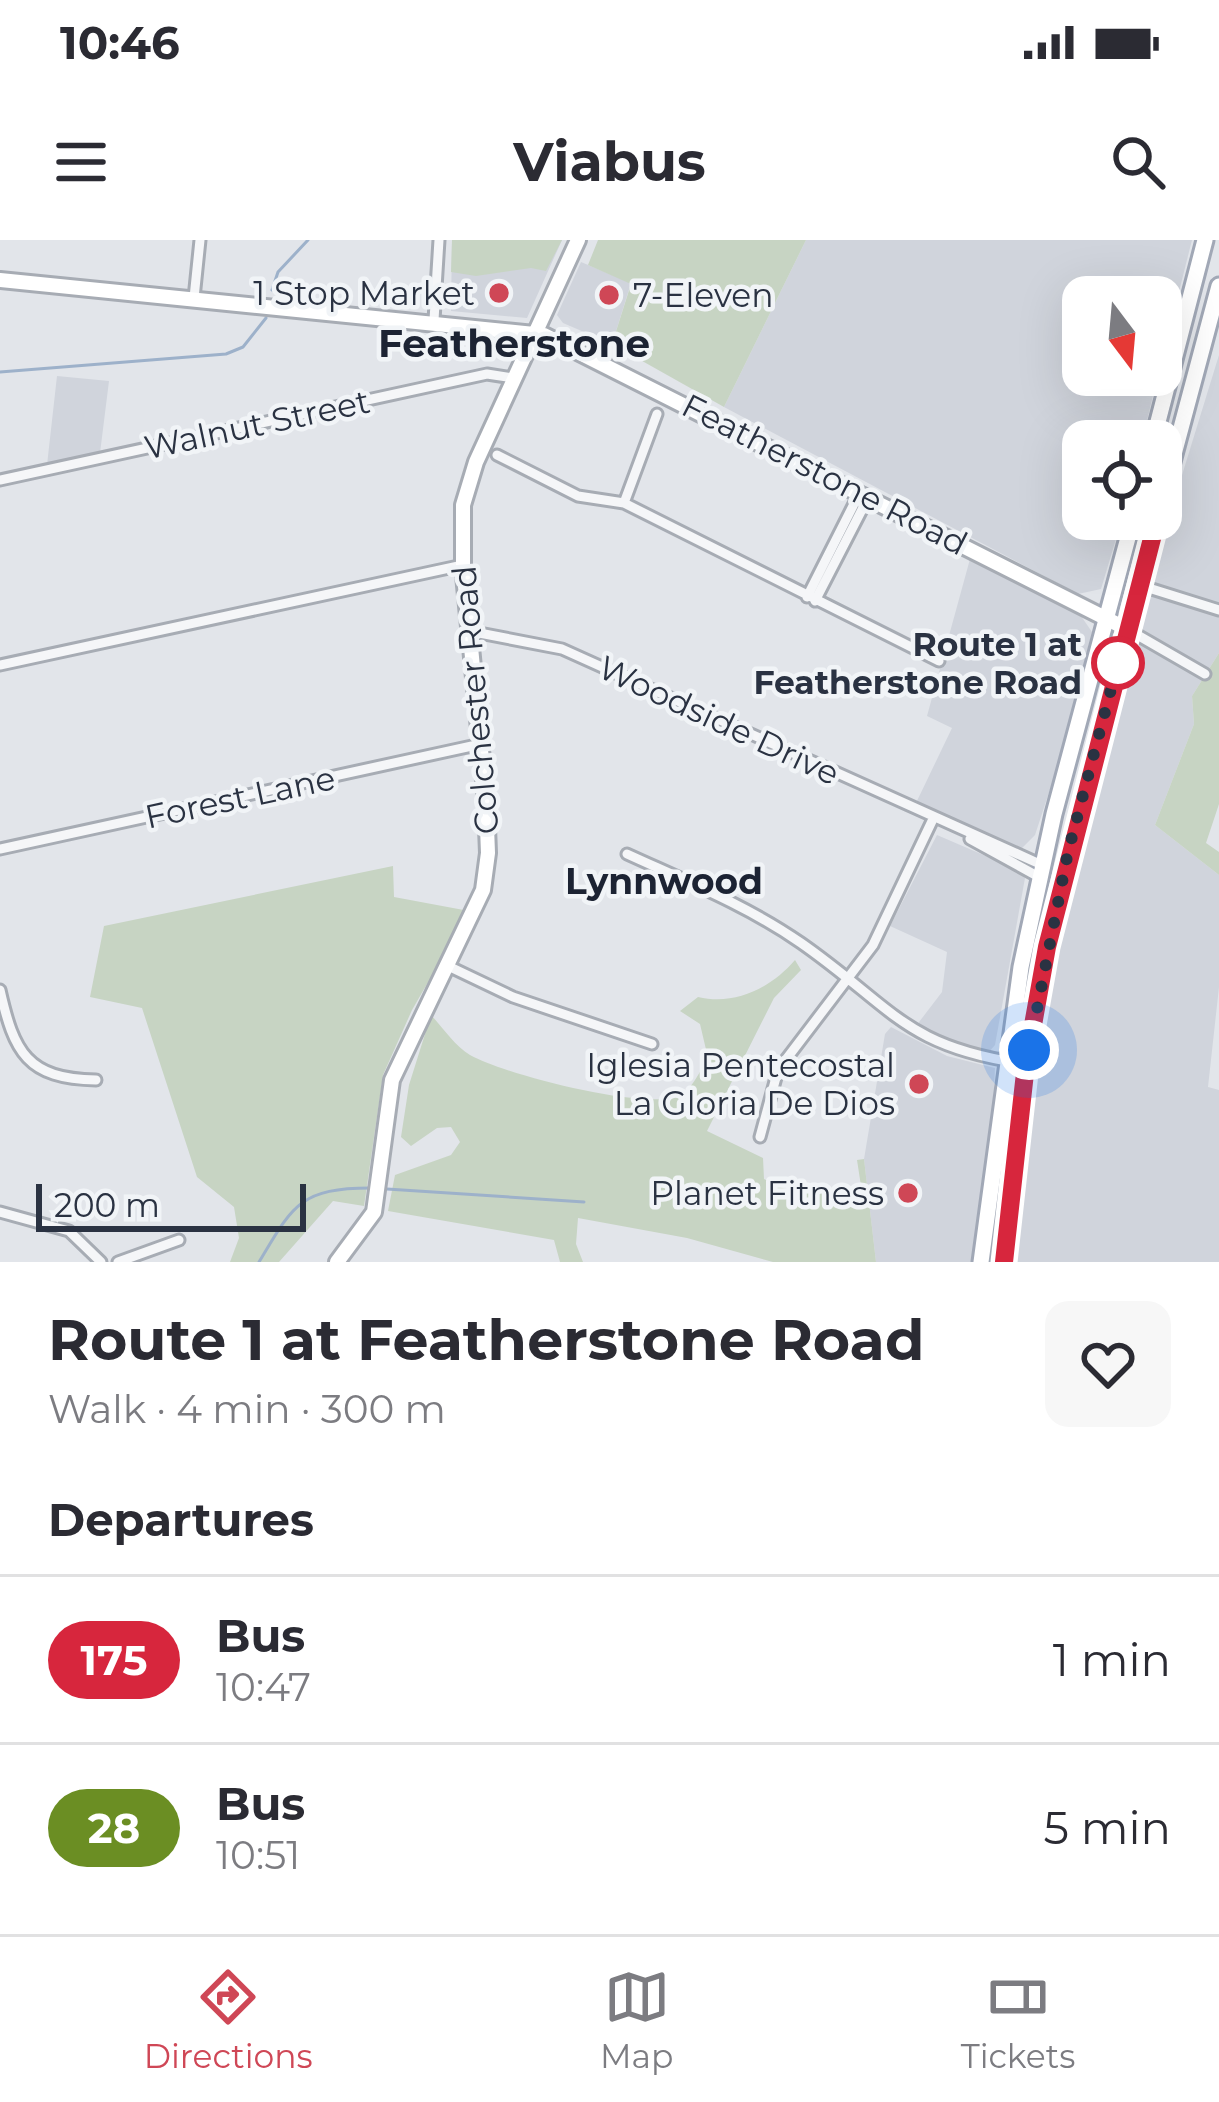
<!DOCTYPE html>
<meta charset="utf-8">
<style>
:root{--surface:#fff;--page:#f7f7f7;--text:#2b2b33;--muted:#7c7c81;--line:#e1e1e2;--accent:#cf4756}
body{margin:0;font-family:Montserrat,sans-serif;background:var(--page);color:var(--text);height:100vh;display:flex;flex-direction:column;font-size:45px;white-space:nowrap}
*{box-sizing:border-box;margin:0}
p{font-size:39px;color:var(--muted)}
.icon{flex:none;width:66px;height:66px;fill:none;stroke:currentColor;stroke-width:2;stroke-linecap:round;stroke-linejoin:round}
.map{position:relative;height:1022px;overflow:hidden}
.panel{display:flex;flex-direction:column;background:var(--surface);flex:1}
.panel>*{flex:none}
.badge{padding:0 24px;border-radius:39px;font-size:42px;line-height:78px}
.needle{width:78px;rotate:164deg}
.controls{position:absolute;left:1062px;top:36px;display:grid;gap:24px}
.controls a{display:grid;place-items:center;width:120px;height:120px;border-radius:24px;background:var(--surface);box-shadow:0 12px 48px #0002;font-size:60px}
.scale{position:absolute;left:36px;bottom:30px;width:270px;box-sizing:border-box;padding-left:12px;border:6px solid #2a3242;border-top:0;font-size:33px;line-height:42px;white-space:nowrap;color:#2a3242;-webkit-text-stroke:9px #f1f4f7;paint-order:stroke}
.you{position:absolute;width:60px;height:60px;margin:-30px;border:9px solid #fff;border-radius:50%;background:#1a73e8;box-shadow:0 0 0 18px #1a73e833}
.map>.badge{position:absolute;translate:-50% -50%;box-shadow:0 0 0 6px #fff}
h2{padding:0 48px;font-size:45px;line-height:108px}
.round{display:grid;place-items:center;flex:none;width:126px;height:126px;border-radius:24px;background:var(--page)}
.head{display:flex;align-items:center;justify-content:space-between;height:204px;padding:0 48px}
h1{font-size:57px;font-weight:700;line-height:90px}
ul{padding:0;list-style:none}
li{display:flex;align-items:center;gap:36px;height:168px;padding:0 48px;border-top:3px solid var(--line)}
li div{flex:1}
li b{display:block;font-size:45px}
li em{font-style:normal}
li .badge{min-width:132px;font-weight:700;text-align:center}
.status{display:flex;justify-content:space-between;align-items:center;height:84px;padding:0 60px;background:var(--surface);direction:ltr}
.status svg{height:33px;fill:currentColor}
header{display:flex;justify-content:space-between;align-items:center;height:156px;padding:0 48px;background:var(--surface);font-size:54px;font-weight:700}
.dock{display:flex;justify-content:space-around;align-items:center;height:168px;border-top:3px solid var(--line);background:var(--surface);font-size:33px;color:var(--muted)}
.dock a{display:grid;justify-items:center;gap:6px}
.dock .selected{color:var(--accent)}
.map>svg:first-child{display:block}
.built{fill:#d0d4dc}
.green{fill:#c7d4c3}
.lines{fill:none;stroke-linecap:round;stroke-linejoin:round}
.stream{stroke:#9db1ca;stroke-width:3}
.street-casing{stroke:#a7acb4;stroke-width:15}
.secondary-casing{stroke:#a7acb4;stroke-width:20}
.primary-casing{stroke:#a1a8b6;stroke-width:21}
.street{stroke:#f5f6f8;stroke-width:9}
.secondary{stroke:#fff;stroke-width:14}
.primary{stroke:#fff;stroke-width:15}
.line-casing{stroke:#fff;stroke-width:27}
.line{stroke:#d7263d;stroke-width:18}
.walk{stroke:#2a3242;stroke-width:12;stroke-dasharray:0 21.6}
.poi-dot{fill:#cf4756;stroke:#f1f4f7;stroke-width:4.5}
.stop-dot{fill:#fff;stroke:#d7263d;stroke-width:6}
.labels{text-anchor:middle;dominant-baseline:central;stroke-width:9;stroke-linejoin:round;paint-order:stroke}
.poi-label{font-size:33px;fill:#2a3242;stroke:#f1f4f7;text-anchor:end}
.street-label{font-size:33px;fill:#2a3242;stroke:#f1f4f7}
.stop-label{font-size:33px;font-weight:bold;fill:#2a3242;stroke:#f1f4f7;text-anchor:end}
.neighbourhood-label{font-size:36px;font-weight:bold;fill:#1c2333;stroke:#f1f4f7}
.quarter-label{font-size:39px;font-weight:bold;fill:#1c2333;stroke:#f1f4f7}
</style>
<div class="status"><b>10:46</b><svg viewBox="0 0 49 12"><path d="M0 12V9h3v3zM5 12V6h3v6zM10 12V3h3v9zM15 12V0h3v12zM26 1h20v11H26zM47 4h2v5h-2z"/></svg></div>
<header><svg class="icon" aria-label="menu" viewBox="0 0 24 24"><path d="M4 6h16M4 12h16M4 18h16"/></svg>Viabus<svg class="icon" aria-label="search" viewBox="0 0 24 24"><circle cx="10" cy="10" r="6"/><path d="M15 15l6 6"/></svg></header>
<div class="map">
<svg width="1219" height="1022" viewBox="0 0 1219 1022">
<rect width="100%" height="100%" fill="#e2e5ea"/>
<path class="built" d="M452,0H562L527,78L451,71Z
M806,0H1192L1161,123V57H1083V135H1158L1142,201H1083V279H1122L1101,349L1078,354L724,167Z
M581,22L631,43L612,104L563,83L557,75Z
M1219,115V413L1192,456L1194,484L1155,585L1219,635V747L1208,847L1219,850V1022H1011L1042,728L1127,414Z
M57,136L109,141L100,213L47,225Z
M970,319L1081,376L1092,392L1055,534L1035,595L1022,608H1010L916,563L952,488L927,476Z
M937,595L1016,629L1025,638L995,805L988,813L962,811L916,786L942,752L947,712L890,686Z
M891,787L947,816L995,828L990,930L976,1022H876L864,919L885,794Z"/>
<path class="green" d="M452,0H562L546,31L531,28L476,36L451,32Z
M598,0H806L724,167L612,104L631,44L588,25Z
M1219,413V564L1206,603L1219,612V635L1155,585L1194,484L1192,456Z
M393,626L394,657L469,671L412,770L383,835L364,966L333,961L279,1022H230L239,998L234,967L197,937L142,768L90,757L104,686Z
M795,720L801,730L774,758L707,891L763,918L764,939L791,952L861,946L857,920L864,919L876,1022H773L687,998L578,978L576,1004L583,1022H560L554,1000L388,971L395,935L451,915L460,902L451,887L437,888L411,906L401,897L409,845L431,775C442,787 456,807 470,815C503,834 649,872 680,855C693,849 700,830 708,818L700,784L680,771L698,757C735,766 771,748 795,720Z"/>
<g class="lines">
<path class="stream" d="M272,50L278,32L308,0
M0,132L226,114L243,107L266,78
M387,949L584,962
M259,1022C292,967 299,948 370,948"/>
<g class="street-casing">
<path id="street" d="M194,58L200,0
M434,80L439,0
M497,215L578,256L624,263L939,421
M0,240L487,134L513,138
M624,263L657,174
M1139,345L1219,370
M807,357L860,252
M815,361L869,256
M1127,389L1205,434
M469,391L562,409L1042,625
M0,425L463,325
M970,599L1039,637
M0,609L481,504
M627,614C686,641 748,666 801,703C894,768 904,807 1026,824
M446,725L513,757L652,804
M0,750C14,812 27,839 96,840
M760,897L778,830L873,705L933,579
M0,972L69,991L101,1022
M118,1022L179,1000"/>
</g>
<g class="secondary-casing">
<path id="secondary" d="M0,40L544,95L1127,389
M337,1022L374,972L392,840L483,650L488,613L486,561L463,325V265L476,222L578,0"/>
</g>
<g class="primary-casing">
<path id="primary" d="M1153,201L1205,0
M1161,263L1219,46
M981,1022L1021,727L1054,574L1133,279
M1005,1022L1026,824L1047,707L1157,279"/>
</g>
<use href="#street" class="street"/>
<use href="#secondary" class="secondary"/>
<use href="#primary" class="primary"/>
</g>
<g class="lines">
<g class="line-casing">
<path id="line" d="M1004,1022L1026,824L1047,707L1157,279"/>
</g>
<use href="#line" class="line"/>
<path class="walk" d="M1029,810L1068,612L1119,419L1118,423"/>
</g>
<g class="poi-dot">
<circle cx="499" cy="53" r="12"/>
<circle cx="609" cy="55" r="12"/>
<circle cx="919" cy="844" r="12"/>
<circle cx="908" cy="953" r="12"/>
</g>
<circle class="stop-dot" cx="1118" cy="423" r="24"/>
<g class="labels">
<g class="poi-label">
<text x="475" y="53">1 Stop Market</text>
<text x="633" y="55" text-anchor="start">7-Eleven</text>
<text x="895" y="825">Iglesia Pentecostal<tspan x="895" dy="38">La Gloria De Dios</tspan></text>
<text x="884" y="953">Planet Fitness</text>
</g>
<g class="street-label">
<text transform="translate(257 184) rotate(-12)">Walnut Street</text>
<text transform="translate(825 234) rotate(27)">Featherstone Road</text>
<text transform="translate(475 460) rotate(-95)">Colchester Road</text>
<text transform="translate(719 480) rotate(25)">Woodside Drive</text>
<text transform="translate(240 557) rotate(-12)">Forest Lane</text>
</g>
<g class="stop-label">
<text x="1082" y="404">Route 1 at<tspan x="1082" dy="38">Featherstone Road</tspan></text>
</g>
<g class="neighbourhood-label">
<text x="664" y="641">Lynnwood</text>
</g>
<g class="quarter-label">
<text x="514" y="103">Featherstone</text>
</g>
</g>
</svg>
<div class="controls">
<a><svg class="needle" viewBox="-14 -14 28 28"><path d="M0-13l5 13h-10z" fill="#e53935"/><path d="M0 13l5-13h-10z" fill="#7c7c81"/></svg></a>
<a><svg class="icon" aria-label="locate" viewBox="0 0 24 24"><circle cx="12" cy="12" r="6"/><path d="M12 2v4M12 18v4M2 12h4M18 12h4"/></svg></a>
</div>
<div class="scale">200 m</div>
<div class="you" style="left:1029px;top:810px"></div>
</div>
<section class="panel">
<div class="head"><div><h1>Route 1 at Featherstone Road</h1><p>Walk · 4 min · 300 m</p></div><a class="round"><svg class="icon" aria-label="heart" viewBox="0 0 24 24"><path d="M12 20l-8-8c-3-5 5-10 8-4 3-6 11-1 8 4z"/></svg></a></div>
<h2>Departures</h2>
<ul>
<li><span class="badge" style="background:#d7263d;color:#fff">175</span><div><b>Bus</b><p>10:47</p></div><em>1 min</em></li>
<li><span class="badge" style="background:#6b8e23;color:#fff">28</span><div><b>Bus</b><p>10:51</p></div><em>5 min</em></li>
</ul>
</section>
<nav class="dock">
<a class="selected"><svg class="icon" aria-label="directions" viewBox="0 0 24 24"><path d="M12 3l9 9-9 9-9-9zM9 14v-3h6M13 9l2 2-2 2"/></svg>Directions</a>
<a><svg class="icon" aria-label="map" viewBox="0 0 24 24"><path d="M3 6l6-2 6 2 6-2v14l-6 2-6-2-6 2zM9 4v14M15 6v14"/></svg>Map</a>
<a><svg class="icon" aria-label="tickets" viewBox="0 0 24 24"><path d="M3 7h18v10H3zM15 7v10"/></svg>Tickets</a>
</nav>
